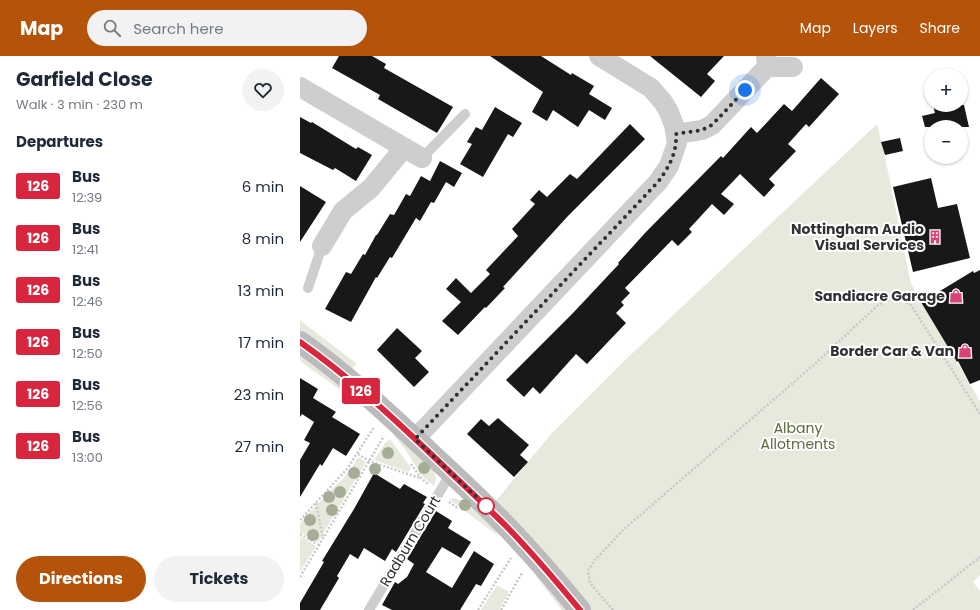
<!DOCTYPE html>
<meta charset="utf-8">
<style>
:root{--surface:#fff;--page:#f2f2f3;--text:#1f2937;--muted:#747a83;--accent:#b45309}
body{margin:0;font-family:Poppins,sans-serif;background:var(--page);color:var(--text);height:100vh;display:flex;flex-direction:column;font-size:15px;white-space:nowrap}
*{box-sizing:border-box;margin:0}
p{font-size:13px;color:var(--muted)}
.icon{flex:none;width:22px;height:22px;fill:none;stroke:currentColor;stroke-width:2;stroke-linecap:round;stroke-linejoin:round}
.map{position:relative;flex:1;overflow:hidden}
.details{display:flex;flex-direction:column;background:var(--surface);width:300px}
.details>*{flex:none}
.badge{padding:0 8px;border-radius:3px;font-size:14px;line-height:26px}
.tools{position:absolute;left:624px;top:12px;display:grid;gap:8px}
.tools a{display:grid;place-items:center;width:44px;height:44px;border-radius:50%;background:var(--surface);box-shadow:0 1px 3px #0004;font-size:20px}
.you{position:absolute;width:20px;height:20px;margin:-10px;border:3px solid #fff;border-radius:50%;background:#1a73e8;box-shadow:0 0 0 6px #1a73e833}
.map>.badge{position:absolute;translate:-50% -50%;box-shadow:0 0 0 2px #fff}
h2{padding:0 16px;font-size:15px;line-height:36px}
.round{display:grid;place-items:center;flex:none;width:42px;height:42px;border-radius:21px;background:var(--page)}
.summary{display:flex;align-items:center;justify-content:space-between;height:68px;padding:0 16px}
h1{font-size:19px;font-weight:700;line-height:30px}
.cta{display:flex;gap:8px;margin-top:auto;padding:8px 16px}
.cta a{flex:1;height:46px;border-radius:24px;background:var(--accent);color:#fff;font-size:16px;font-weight:700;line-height:46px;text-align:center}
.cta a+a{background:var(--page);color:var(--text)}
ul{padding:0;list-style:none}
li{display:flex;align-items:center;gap:12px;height:52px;padding:0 16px}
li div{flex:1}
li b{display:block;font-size:15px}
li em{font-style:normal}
li .badge{min-width:44px;font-weight:700;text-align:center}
header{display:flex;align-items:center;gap:24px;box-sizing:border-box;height:56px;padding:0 20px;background:var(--accent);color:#fff}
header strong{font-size:19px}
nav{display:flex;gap:22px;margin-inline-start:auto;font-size:14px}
.search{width:280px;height:36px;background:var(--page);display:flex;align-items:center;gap:10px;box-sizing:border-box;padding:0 14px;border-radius:22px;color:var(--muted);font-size:15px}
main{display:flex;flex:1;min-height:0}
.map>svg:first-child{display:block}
.green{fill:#e7e9dd}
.building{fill:#181818}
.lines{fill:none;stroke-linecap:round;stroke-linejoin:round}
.path{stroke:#c8c8c8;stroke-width:2.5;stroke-dasharray:2 2;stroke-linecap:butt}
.lane{stroke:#cecece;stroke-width:10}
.street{stroke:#cecece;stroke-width:20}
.secondary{stroke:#bbb;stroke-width:22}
.tree{fill:#a6ad96}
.line-casing{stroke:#fff;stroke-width:9}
.line{stroke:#d7263d;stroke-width:6}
.walk{stroke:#313131;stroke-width:4;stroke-dasharray:0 7.2}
.stop-dot{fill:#fff;stroke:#d7263d;stroke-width:2}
.labels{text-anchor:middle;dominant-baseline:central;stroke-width:4;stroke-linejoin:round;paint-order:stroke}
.poi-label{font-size:14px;font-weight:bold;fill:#313131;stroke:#fff;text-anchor:end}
.park-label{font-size:14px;fill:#5e6a41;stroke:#fff}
.street-label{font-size:14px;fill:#313131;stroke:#fff}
</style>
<header>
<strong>Map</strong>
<div class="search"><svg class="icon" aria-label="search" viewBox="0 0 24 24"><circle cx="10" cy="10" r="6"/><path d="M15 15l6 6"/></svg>Search here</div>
<nav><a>Map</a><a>Layers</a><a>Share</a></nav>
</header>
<main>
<section class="details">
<div class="summary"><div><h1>Garfield Close</h1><p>Walk · 3 min · 230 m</p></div><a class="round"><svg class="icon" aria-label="heart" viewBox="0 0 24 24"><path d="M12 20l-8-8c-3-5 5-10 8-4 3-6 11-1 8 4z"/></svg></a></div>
<h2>Departures</h2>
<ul>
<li><span class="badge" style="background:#d7263d;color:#fff">126</span><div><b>Bus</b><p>12:39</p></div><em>6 min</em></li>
<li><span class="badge" style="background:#d7263d;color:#fff">126</span><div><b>Bus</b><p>12:41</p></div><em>8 min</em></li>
<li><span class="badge" style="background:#d7263d;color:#fff">126</span><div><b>Bus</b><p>12:46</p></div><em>13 min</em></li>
<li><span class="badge" style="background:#d7263d;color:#fff">126</span><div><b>Bus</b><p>12:50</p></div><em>17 min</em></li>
<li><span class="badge" style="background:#d7263d;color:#fff">126</span><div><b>Bus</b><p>12:56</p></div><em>23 min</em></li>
<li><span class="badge" style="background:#d7263d;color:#fff">126</span><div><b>Bus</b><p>13:00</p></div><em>27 min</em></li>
</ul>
<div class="cta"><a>Directions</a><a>Tickets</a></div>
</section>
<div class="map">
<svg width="680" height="554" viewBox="0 0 680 554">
<rect width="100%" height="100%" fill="#fff"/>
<path class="green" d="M577,68L586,106L611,228L680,345V519L673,526L680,535V554H290L195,446L252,377L322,307Z
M0,264L6,269L57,308L49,315L0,277Z
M0,296L47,336L46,338L0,305Z
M97,377L133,412L136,422L134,430L122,420L105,393L94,380Z
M90,383L111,412L108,416L74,404L85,387Z
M58,401L66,406L18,486L0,476V468L5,461L50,415Z
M153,442L164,445L177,452L195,470L197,479L149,443Z
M0,480L16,490L0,516Z
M235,519L240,520L268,554H262Z
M197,529L209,536L199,554H181Z"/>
<path class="building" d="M39,0H72L86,8L84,12L153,51L137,77L78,43L80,39L32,12Z
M190,0H241L271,19L272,17L294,30L289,38L312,52L305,64L289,54L278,71L253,54L247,65L232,56L243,36Z
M350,0H424L407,18L415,25L401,41Z
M521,22L539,38L509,71L506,68L488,88L496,95L469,123L475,129L464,141L440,118L421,138L434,148L424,159L412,148L389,173L392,176L378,190L372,184L325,232L330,237L321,246L324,249L316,257L326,267L287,308L276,298L240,338L233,331L224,341L206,324L273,257L319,208L318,207L345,177L421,100L423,102L451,71L457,77L484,48L492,55Z
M633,49H664L669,71H625L622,60L635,57Z
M195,51L222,67L213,81L208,78L183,121L160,108L172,88L167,86L176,71L182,74Z
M0,61L11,67L12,66L56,93L58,91L72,99L56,125L35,112L33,114L0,97Z
M330,68L345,83L268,160L203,231L205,232L186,252L185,251L158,279L142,265L161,246L146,233L156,222L171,237L190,218L186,214L218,180L212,173L235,148L230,144L239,134L247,141L270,118L277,123Z
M600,82L603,95L585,99L581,86Z
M140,105L162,117L154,131L146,126L134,147L131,146L120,165L116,162L92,202L90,201L77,222L76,221L51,266L25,253L46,216L51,218L63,198L65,199L76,179H77L90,158L94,159L106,138L110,140L121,120L130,125Z
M631,122L638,152L657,148L670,202L613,216L593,131Z
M0,130L26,146L0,186Z
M680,214V324L670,328L658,305L657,306L621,246L641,237L640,235L673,215L674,217Z
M97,272L122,295L115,302L129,316L114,331L77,294Z
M0,322L18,333L13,342L36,356L32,361L60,378L46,400L33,392L22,410L20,408L0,441V404L10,387L4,384L14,366L2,358L0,361Z
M198,362L229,389L220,399L228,406L214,421L167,378L181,363L189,370Z
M74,417L100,433L104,428L127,441L123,447L125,448L96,496L92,493L85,505L64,492L58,503L50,498L37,520L39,522L20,554H0V547L24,506L22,505L54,453Z
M136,455L152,465L148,472L171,486L161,502L142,491L126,516L152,532L174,495L194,508L181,530L176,528L160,554H92L82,549L95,526L98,528L107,521L114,508L107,503Z"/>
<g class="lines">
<path class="path" d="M58,398L69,405L120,422
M111,408L121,422L128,428
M149,446L159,453
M16,447L23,483
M0,464L47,413L74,371
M0,478L19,489
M0,521L84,380
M178,554L211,502
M201,554L222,517
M313,554L290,527L288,515L294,505L323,474L516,307L578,249C592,242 598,240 611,249L680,358
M613,554L680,501"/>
<path class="lane" d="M122,102L165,58
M8,232L22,190
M69,554L151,417"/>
<path class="street" d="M466,0L467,11H493
M0,31L122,102
M376,78L402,74L412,69L467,11
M22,190L43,155L71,132L104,92
M115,383L358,126L369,110L377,87L374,69L368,54L363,46L351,32L299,0"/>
<path class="secondary" d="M0,286C46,318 88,358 129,396C156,421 183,446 208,472C233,498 257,526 280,554"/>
</g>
<g class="tree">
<circle cx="71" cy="328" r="6"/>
<circle cx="88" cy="397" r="6"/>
<circle cx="124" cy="412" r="6"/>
<circle cx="75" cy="413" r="6"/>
<circle cx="54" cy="417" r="6"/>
<circle cx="40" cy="436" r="6"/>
<circle cx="29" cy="441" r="6"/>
<circle cx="165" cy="449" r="6"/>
<circle cx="32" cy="454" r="6"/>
<circle cx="10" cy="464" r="6"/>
<circle cx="13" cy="479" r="6"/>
</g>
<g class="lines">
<g class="line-casing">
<path id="line" d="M0,286C47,319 90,359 131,398C157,423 183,447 208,472C233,498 257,526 280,554"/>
</g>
<use href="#line" class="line"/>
<path class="walk" d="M186,450L115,383L358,126C369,111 377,97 376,78L402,74L412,69L445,34"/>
</g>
<defs>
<g id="building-bare" transform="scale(1.08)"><path d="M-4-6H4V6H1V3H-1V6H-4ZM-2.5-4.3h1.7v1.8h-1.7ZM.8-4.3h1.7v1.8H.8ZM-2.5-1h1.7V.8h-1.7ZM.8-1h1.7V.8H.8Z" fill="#d94273" stroke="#fff" stroke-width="2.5" paint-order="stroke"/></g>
<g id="shop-bare" transform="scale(1.08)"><path d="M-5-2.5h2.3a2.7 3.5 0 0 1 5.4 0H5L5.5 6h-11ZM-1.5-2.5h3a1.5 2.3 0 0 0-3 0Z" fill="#d94273" stroke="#fff" stroke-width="2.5" paint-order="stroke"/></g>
</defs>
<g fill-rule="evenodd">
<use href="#building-bare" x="635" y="181"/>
<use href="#shop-bare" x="656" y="240"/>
<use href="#shop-bare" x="665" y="295"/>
</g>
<circle class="stop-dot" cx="186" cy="450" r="8"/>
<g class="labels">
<g class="poi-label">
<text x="624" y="173">Nottingham Audio<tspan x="624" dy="16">Visual Services</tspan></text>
<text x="645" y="240">Sandiacre Garage</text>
<text x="654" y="295">Border Car &amp; Van</text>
</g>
<g class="park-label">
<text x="498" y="372">Albany<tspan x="498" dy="16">Allotments</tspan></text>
</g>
<g class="street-label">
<text transform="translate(110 485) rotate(-59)">Radburn Court</text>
</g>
</g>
</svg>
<div class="tools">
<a>+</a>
<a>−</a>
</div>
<div class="you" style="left:445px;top:34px"></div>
<b class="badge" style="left:61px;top:335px;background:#d7263d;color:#fff">126</b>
</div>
</main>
